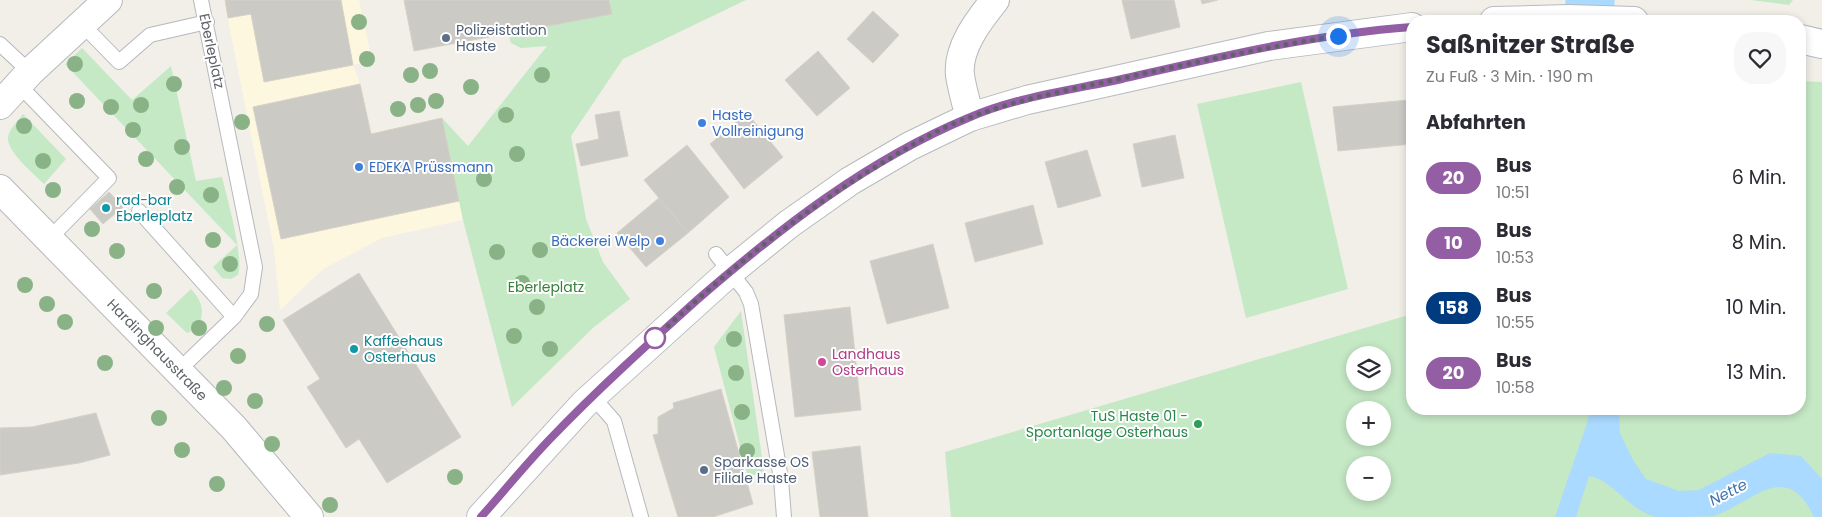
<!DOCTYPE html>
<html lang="de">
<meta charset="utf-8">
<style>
:root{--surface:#fff;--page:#f7f7f7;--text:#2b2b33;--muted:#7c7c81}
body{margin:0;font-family:Poppins,sans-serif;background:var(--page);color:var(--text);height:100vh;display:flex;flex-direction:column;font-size:19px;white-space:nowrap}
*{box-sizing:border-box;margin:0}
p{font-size:16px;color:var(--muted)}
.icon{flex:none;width:28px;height:28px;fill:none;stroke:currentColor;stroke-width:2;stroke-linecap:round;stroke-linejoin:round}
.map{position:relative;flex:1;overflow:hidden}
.panel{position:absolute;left:1406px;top:15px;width:400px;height:400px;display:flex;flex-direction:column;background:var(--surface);border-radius:20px;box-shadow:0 2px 8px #0003}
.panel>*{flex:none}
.badge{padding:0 10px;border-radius:16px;font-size:18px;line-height:32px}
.fabs{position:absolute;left:1346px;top:346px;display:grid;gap:10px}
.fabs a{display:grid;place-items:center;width:45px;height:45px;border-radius:50%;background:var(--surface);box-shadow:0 2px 8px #0003;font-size:25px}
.you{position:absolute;width:25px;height:25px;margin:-12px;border:4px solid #fff;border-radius:50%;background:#1a73e8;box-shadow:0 0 0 8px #1a73e833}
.map>.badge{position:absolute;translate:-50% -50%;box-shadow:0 0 0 2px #fff}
h2{padding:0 20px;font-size:19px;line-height:45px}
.round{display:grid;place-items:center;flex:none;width:52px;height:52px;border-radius:20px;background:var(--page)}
.head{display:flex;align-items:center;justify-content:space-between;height:85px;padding:0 20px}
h1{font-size:24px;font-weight:700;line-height:38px}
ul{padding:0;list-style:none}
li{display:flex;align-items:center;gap:15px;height:65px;padding:0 20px}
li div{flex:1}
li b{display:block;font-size:19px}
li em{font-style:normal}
li .badge{min-width:55px;font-weight:700;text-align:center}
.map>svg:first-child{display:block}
.commercial{fill:#fef7e0}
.green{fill:#c5e8c5;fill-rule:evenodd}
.water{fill:#aadaff}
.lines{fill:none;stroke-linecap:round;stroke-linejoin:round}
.river{stroke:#aadaff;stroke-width:49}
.building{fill:#cccac5;stroke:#d6d1c6}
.lane-casing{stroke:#b5b8bc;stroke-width:16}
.street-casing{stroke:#b5b8bc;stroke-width:30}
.secondary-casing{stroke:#b6babf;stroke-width:30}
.lane{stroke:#fff;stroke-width:14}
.street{stroke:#fff;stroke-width:28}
.secondary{stroke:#fff;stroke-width:28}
.tree{fill:#89b387}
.line-casing{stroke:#fff;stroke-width:11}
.line{stroke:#945ea4;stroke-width:8}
.walk{stroke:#5f6368;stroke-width:5;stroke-dasharray:0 9}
.service-dot{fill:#5c6f8a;stroke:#fff;stroke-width:2}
.shop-dot{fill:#3f7fe0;stroke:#fff;stroke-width:2}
.culture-dot{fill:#0f9aa8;stroke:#fff;stroke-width:2}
.stop-dot{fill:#fff;stroke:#945ea4;stroke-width:2.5}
.hotel-dot{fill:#d1479c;stroke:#fff;stroke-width:2}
.leisure-dot{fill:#2e9e5b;stroke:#fff;stroke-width:2}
.labels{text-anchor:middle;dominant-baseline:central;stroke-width:4;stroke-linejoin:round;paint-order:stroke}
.service-label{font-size:14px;fill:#4e5e75;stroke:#fff;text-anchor:start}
.street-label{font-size:14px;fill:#5f6368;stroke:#fff}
.shop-label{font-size:14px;fill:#366cbe;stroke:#fff;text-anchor:start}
.culture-label{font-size:14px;fill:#0d838f;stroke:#fff;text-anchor:start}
.park-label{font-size:14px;fill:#348238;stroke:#fff}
.hotel-label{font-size:14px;fill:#b23c85;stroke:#fff;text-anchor:start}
.leisure-label{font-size:14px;fill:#27864d;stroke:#fff;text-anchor:end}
.water-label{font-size:15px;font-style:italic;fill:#4174aa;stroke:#fff}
</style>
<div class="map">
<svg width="1822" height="517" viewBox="0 0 1822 517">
<rect width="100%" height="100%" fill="#f1efe8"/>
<path class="commercial" d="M224,0H359L372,61L353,65L360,84L371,133L442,118L463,220L382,238L323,269L280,310L274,249Z"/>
<path class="green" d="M609,0H746L623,59L571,136L586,219L603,262L630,299L594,327L512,407L463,220L442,118L468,146L547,46L521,48L511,43L508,33L612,14Z
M1751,0H1793L1789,5Z
M82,48L132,100L171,66L196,181L222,177C227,198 244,257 238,275L231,279L222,278L213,267L237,245L65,64Z
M1800,81L1822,82V517H951L945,452L1412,314V409H1800ZM1355,355H1382V382H1355ZM1355,410H1382V438H1355ZM1355,465H1382V492H1355Z
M1301,82L1348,289L1246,318L1197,104Z
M23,114L66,159L44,184C34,174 6,151 8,137C10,128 18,121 23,114Z
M191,289C203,302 204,311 199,328L187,333L166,313Z
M741,311L764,472L748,477L714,347Z"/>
<path class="water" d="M1590,409H1619L1620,433L1633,460L1646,479L1679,491L1699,490L1770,453L1801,456L1822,479V517H1814C1786,458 1754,502 1714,516C1704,517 1667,517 1657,517C1630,512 1612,479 1589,476L1576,517H1555L1588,420Z"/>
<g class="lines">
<path class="river" d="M1590,21V0"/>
</g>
<path class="building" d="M225,0H341L353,65L264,82L251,14L228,18Z
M404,0H609L612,14L414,51Z
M1122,0H1174L1180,27L1131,39Z
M1201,0H1218L1202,4Z
M873,11L899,35L873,63L847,39Z
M818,51L850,88L817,116L785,80Z
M360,84L371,134L442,118L459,201L281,239L253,107Z
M1409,100L1412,144L1338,151L1333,107Z
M619,111L628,156L581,166L576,144L599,139L595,115Z
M747,113L783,157L744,189L710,144Z
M1175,135L1184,178L1142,187L1133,144Z
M687,145L729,197L688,233L644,180Z
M1087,150L1101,196L1058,208L1045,162Z
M109,192L123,207L103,224L90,209Z
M659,198L688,233L646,267L617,233Z
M1033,205L1043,244L975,262L965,223Z
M933,244L949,308L887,324L870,261Z
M359,273L461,437L387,483L359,439L346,448L307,387L320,379L283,320Z
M850,307L861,410L795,417L784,315Z
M721,389L753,504L713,517H678L653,435L658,434V417L674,408L673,403Z
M96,413L110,455L79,463L0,475V428L32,427Z
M860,446L868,517H820L812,452Z"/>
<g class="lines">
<g class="lane-casing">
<path id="lane" d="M81,23L119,62L150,35L207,22
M0,44L30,72
M18,84L109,178L50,238
M139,211L234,317
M716,254L746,292L751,304L781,479L784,517
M178,371L234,317L251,294L255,267L201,0
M592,396L614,421L641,517"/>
</g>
<g class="street-casing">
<g id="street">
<path d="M0,105L30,72L108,0"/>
<path d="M970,117C966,103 962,89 960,75C957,48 979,20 995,0"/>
<path id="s1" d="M0,189L234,428L309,517"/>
</g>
</g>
<g class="secondary-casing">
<path id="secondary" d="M1494,21L1568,19L1634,21
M1800,39L1822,44
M481,517L584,404L731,271L789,224L850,181L910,146L970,117L1027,100L1269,46L1412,27"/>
</g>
<use href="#lane" class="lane"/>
<use href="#street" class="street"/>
<use href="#secondary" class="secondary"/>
</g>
<g class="tree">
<circle cx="359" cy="22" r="8"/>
<circle cx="367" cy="59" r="8"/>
<circle cx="75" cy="64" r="8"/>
<circle cx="430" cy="71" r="8"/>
<circle cx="411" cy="75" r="8"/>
<circle cx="542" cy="75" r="8"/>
<circle cx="174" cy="84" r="8"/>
<circle cx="471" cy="87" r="8"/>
<circle cx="77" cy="101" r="8"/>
<circle cx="436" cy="101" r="8"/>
<circle cx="141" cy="105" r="8"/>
<circle cx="418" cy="105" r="8"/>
<circle cx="111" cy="107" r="8"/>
<circle cx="398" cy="109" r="8"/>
<circle cx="506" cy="115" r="8"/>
<circle cx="242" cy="122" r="8"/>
<circle cx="24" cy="126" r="8"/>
<circle cx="133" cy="130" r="8"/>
<circle cx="182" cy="147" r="8"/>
<circle cx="517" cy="154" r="8"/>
<circle cx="146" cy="159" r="8"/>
<circle cx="43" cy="161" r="8"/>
<circle cx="484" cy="179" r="8"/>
<circle cx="177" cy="187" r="8"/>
<circle cx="53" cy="190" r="8"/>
<circle cx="211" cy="195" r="8"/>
<circle cx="92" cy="229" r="8"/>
<circle cx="213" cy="240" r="8"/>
<circle cx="540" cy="250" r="8"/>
<circle cx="117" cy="251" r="8"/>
<circle cx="497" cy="252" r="8"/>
<circle cx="230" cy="264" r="8"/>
<circle cx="522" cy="283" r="8"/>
<circle cx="25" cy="285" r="8"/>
<circle cx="154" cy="291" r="8"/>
<circle cx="47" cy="304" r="8"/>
<circle cx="537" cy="307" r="8"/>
<circle cx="65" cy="322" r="8"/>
<circle cx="267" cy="324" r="8"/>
<circle cx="156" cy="328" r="8"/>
<circle cx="199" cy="328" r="8"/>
<circle cx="514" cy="336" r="8"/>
<circle cx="734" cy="339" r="8"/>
<circle cx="550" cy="349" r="8"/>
<circle cx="238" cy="356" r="8"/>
<circle cx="105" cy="363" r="8"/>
<circle cx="736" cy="373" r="8"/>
<circle cx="224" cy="388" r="8"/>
<circle cx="255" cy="401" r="8"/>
<circle cx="742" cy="412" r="8"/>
<circle cx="159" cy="418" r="8"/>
<circle cx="272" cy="444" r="8"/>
<circle cx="182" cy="450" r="8"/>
<circle cx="747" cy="451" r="8"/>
<circle cx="455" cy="477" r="8"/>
<circle cx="217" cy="484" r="8"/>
<circle cx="330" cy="505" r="8"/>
</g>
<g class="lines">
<g class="line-casing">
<path id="line" d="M481,517C504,491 526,464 550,439C597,390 647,345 697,300C779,229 867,160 968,118C1016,97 1071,90 1122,79C1218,57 1314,34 1412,27"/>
</g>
<use href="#line" class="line"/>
<path class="walk" d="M655,338C728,270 806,207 892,157C917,142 944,126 971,117C1019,99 1070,90 1119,79C1192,63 1264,47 1338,36"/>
</g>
<g class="service-dot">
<circle cx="446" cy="38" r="5"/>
<circle cx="704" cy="470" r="5"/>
</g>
<g class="shop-dot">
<circle cx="702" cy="123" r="5"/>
<circle cx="359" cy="167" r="5"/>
<circle cx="660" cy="241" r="5"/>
</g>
<g class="culture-dot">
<circle cx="106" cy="208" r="5"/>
<circle cx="354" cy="349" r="5"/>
</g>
<circle class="stop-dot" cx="655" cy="338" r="10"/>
<circle class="hotel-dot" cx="822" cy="362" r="5"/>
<circle class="leisure-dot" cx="1198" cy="424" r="5"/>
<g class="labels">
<g class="service-label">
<text x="456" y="30">Polizeistation<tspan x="456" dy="16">Haste</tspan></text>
<text x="714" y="462">Sparkasse OS<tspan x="714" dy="16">Filiale Haste</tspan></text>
</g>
<g class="street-label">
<text transform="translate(212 51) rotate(78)">Eberleplatz</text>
<text stroke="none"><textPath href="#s1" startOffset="225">Hardinghausstraße</textPath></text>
</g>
<g class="shop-label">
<text x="712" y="115">Haste<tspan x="712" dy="16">Vollreinigung</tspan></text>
<text x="369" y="167">EDEKA Prüssmann</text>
<text x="650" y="241" text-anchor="end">Bäckerei Welp</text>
</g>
<g class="culture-label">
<text x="116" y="200">rad-bar<tspan x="116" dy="16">Eberleplatz</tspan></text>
<text x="364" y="341">Kaffeehaus<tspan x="364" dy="16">Osterhaus</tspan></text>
</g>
<g class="park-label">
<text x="546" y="287">Eberleplatz</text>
</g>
<g class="hotel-label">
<text x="832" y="354">Landhaus<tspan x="832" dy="16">Osterhaus</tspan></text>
</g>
<g class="leisure-label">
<text x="1188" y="416">TuS Haste 01 -<tspan x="1188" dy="16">Sportanlage Osterhaus</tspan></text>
</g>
<g class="water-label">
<text transform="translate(1728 492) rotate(-27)">Nette</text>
</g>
</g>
</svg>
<div class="fabs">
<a><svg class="icon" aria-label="layers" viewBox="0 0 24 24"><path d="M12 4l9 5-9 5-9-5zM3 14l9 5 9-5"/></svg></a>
<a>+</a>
<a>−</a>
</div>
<div class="you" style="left:1338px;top:36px"></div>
<section class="panel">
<div class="head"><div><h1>Saßnitzer Straße</h1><p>Zu Fuß · 3 Min. · 190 m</p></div><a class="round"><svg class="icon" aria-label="heart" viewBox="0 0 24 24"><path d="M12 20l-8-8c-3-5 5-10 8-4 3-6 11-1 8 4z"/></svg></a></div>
<h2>Abfahrten</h2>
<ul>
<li><span class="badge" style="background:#945ea4;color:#fff">20</span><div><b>Bus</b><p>10:51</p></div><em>6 Min.</em></li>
<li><span class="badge" style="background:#945ea4;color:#fff">10</span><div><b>Bus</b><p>10:53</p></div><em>8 Min.</em></li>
<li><span class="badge" style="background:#003b80;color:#fff">158</span><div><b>Bus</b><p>10:55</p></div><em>10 Min.</em></li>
<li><span class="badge" style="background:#945ea4;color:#fff">20</span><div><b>Bus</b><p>10:58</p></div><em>13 Min.</em></li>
</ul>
</section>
</div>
